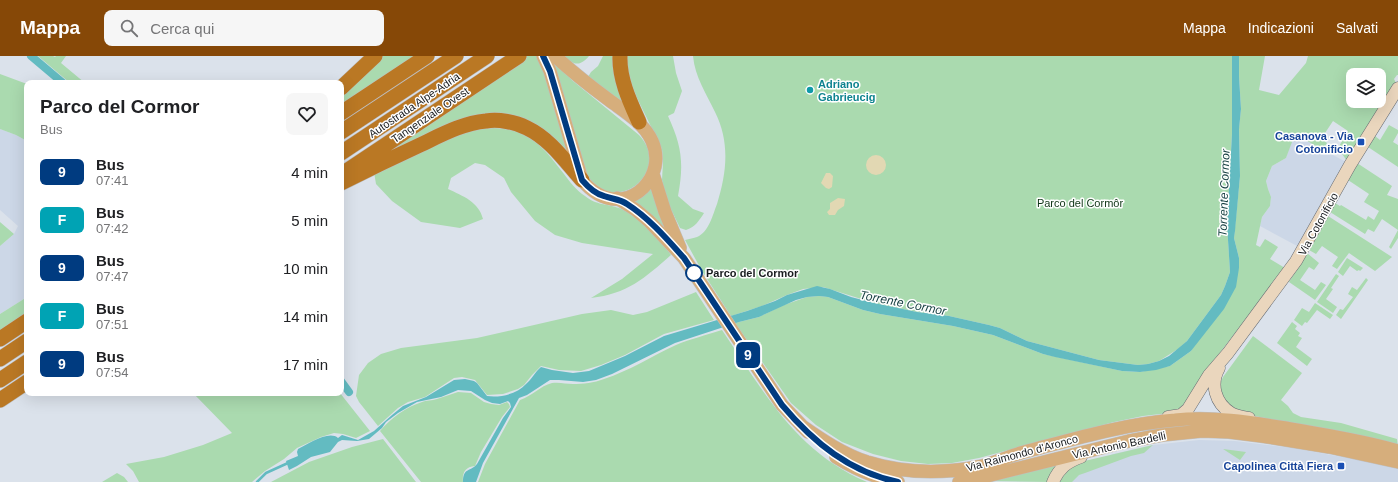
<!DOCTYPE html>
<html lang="it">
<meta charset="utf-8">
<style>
:root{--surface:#fff;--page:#f6f6f6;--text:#202124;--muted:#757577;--accent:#864807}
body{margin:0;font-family:Helvetica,sans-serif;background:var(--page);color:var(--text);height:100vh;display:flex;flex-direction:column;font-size:15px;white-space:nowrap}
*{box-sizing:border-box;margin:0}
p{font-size:13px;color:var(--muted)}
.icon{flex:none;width:22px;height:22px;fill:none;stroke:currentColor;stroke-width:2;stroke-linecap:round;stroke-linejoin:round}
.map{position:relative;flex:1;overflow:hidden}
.side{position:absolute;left:24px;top:24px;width:320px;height:316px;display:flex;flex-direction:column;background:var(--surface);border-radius:8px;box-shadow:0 4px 16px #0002}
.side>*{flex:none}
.badge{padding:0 8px;border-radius:6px;font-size:14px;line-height:26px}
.fabs{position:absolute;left:1346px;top:12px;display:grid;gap:8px}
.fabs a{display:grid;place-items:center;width:40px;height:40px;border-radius:8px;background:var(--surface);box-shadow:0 4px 16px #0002;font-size:20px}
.map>.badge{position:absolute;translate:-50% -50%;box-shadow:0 0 0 2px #fff}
.round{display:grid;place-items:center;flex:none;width:42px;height:42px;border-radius:8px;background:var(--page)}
.overview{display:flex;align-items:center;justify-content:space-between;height:68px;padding:0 16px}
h1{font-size:19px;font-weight:800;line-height:30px}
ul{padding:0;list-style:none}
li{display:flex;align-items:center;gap:12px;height:48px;padding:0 16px}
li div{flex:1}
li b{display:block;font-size:15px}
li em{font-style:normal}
li .badge{min-width:44px;font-weight:700;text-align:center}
header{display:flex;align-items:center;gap:24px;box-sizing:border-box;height:56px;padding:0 20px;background:var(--accent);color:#fff}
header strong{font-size:19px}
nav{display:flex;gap:22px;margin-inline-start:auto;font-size:14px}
.search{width:280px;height:36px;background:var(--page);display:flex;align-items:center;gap:10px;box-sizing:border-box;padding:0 14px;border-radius:8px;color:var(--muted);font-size:15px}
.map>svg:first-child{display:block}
.built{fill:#ccd7e7}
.green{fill:#aadaaf;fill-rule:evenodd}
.sand{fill:#e2d8b3}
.water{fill:#63bbc1}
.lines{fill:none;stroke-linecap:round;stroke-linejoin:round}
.stream{stroke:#63bbc1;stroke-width:2.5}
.canal{stroke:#63bbc1;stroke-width:8}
.secondary-casing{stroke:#646a72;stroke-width:13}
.primary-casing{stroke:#bfbfc0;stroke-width:14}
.highway-casing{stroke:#bfbfc0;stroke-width:16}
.secondary{stroke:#ead6bd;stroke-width:12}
.primary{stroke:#d6ae7c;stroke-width:13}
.highway{stroke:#ba7824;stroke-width:15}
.line-casing{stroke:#fff;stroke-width:9}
.line{stroke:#003b80;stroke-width:6}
.culture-dot{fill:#0f9aa8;stroke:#fff;stroke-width:1.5}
.transit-dot{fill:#1a4fb4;stroke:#fff;stroke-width:1.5}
.stop-dot{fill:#fff;stroke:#003b80;stroke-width:2}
.labels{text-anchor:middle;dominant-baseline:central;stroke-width:3;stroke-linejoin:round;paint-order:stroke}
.culture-label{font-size:11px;font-weight:bold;fill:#0d838f;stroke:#fff;text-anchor:start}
.street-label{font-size:11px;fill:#191c1f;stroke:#fff}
.transit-label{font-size:11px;font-weight:bold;fill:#164399;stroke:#fff;text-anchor:end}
.park-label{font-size:11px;fill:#0e3415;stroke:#fff}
.stop-label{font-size:11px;font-weight:bold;fill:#191c1f;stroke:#fff;text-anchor:start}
.water-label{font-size:12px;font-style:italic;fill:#143e40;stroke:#fff}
</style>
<header>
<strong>Mappa</strong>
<div class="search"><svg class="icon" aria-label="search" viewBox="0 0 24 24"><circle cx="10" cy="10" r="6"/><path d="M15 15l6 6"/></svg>Cerca qui</div>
<nav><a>Mappa</a><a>Indicazioni</a><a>Salvati</a></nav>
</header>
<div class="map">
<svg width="1398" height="426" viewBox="0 0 1398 426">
<rect width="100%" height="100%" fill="#dbe2eb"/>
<path class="built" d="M0,73L16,79L27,85V241L0,258V190L14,178L18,170L0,154Z
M1294,78L1346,106L1299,191L1260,170L1262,161L1270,150L1271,141L1268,133L1266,125L1272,110L1286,102Z
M1199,384L1235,385L1292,392L1398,411V426H1060L1113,398L1153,389Z"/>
<path class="green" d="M38,0H53L55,1L56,0H66L61,7L85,27H70Z
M382,0H416L341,50V37Z
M526,0H537L541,6L568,97L562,90L554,82L491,60L353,114Z
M563,0H589C579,12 573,8 563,0Z
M603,0H614L628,51L588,21L591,16L598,10Z
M628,0H673L676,17L682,35L674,57L668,60C682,90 684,108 678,140L693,153L704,157C699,165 695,171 686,174L680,172L667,145L662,124L663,106L662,93L637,42L627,17Z
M693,0H1232V78L1227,168L1230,216L1225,230L1221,239L1187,285L1178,293L1159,305L1148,308L1138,309L1099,304L1027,285L1000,272L989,269L949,260L917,256L874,247L823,231L803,233L787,239L762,250L731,260L702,215L685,184C689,183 694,182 697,181C709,176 713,158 717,148C727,116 730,86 715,56C706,37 695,21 693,0Z
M1239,0H1265L1259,34L1279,39L1306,7L1308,0H1398V19H1397L1394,23L1396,27L1347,105L1338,92L1348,75L1333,65L1321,83L1327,87L1323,94L1295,78L1286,102L1272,110L1266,125L1268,133L1271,141L1270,150L1262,161L1256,189L1260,191L1265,183L1278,191L1270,203L1285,212L1212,307L1186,346L1178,354L1169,357L1143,360L1114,366L979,402L952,407L928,408L901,405L873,398L842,386L816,369L791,347L735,267L759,261L784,249L807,241L819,240L828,241L863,254L880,258L953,270L993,279L1043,298L1122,315L1140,316L1170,310L1191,295L1239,212V202L1234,182L1240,120L1239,72L1241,53L1239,20ZM1353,19H1379V45H1353Z
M549,2L573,25L639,79C674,116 613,164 586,117Z
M0,18L27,28V85L16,79L0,73Z
M1389,69L1398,74V77L1393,86L1398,89V111L1368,91L1375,80L1380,84Z
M493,72C530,73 543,91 564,118C570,126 576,134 585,140C598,150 605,147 619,152C640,160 658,181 671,199C645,222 627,238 591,242L622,223L653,198L582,187L555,179L535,165L511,136L504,122L485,109L475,107L451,122L448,133C463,140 479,146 483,163L460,172L421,166L392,145L376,128L374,116L411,97L472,74Z
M1357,107L1392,130L1387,139L1398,143V182L1391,193L1389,191L1398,174L1382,163L1374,176L1368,173L1365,178L1330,156L1335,147L1340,150L1341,149L1366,164L1368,160L1374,164L1379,155L1364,146L1369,138L1348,124Z
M651,132L672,182L633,145Z
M1328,160L1392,201L1375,215L1349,197L1337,213L1332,210L1338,201L1322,190L1316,198L1309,194Z
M0,166L14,178L0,190Z
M1307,197L1319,207L1314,214L1309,211L1300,224L1315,234L1321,226L1326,229L1315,244L1289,226Z
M1347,202L1363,212L1360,215L1359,214L1357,215L1350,210L1343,220L1338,216Z
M1336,218L1339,220L1331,232L1333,233L1326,243L1337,251L1333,257L1317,246Z
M1366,222L1368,224L1341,263L1336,259L1340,253L1343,254L1353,241L1348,238L1352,231L1357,234Z
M696,236L714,264L664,278L625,299L601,309L581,315L559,314L541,310L532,319L524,329L518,333L503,338L487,339L475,324L462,321L454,322L425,341L408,346L398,352L378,370L359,346L356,340L359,319L368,307L381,298L401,292L477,282L582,258L611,254L633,259L647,256Z
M27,241V256L0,275V258Z
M1315,247L1333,259L1330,263L1317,254L1307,267L1305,266L1302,270L1294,264L1302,252L1309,256Z
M1292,266L1297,270L1295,273L1300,277L1298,280L1302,282L1296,291L1312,303L1307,310L1277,287Z
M722,274C764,336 795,395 867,426H478L485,408L520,344C532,340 540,330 552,327C560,326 566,328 573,328C583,328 594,327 604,323C629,315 652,300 676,289C690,283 707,279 722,274Z
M1253,280L1302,317L1281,344L1288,350L1293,357L1301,361L1341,367L1397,383L1398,391L1275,367L1265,362L1242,358L1233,355L1217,334L1223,321Z
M458,336L471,337L484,346L491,348L499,349L507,346L509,348L510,351L502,361L481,396L475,410C465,411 462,417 463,426H421L380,375C391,362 406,351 422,346C426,344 432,345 437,343C444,341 451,338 458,336Z
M193,337H340L370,375L356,382L343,378L334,377L321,381L297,392L284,403L265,415L252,426H139L133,415L126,408L164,401L203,389L232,377Z
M383,383L416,426H271L309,406L352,391Z
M1153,389L1144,397L1131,400L1085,417L1079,419L1072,426H1060L1066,415L1076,407Z
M1223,393L1246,396L1240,404Z
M1061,407L1050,426L988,425Z
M117,417L124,421L128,426H102Z"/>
<path class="sand" d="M866 109a10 10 0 1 1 20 0a10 10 0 1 1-20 0Z
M826,117H830L833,120L832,131L829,133L826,132L821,127Z
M838,142L845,143L844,150L838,154L835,159H829L827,156L830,153V147Z"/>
<path class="water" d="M1232,0H1239V20L1241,53L1239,73L1240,120L1235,175L1234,182L1239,202V212L1236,231L1224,253L1191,295L1170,310L1156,314L1140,316L1122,315L1055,301L1043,298L993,279L953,270L880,258L863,254L828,241L819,240L807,241L796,244L759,261L739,266L675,287L612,318L596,324L583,326L559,324H550L527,339L519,342L483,407L476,426H463C463,411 471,416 477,408L503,362L511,351L510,347L508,345L500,348L492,347L485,344L471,335L458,334L441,341L417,346L398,357L386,366L382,372L369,383L357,385L342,384L338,386L330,396L311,401L297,410L289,414L286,405L298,400L297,396L298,393C308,388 329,374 338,382L342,379L358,384L374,375L392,359L403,350L426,341L454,324L465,323L474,325L477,327L487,340C500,342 517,338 526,328C532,323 535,316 541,311L552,314L573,317L589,315L625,300L664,280L747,255L775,245L787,239L817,230L830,233L851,241L874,247L917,256L949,260L989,269L1000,272L1027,285L1099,304L1138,309L1148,308L1159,305L1169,300L1187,285L1221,239L1225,230L1230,216L1227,168L1232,78Z"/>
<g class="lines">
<path class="stream" d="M257,426L266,417L288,407"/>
<path class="canal" d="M31,0L63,27
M341,325L349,336"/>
<g class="secondary-casing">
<path id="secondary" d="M1219,312C1210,328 1215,347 1231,357C1236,360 1243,361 1249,362
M1168,361L1181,359L1188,353L1209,319L1228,297L1296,205L1350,109L1398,32
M1053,426C1059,412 1067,406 1081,401"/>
</g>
<g class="primary-casing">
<path id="primary" d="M543,0L550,15L582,124C586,129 591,134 598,138C631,157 668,120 652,85C644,67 625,56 609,44C590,30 572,16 555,0
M653,118L665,156L680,192
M617,142L636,154L649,165L684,202L782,349L808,376
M802,370C822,384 843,398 867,406C903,417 940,418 977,411C993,408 1008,400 1024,396C1074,383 1124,368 1175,364C1212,360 1249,366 1286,372C1324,379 1361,384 1398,395
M836,401C855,413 877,422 898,426
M959,426L975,423L1129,385L1162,379L1202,375L1229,376L1261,380L1329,391L1398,406"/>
</g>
<g class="highway-casing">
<path id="highway" d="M620,0C619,23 630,46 639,66
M341,32L375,0
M341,57L427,0
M341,76L456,0
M341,97L487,0
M345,116L519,0
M341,127C367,114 394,101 420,89C441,79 463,67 486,65C499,63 515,66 527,72C550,83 565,105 582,124
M0,283L27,265
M0,303L27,285
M0,324L27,306
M0,344L27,326"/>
</g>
<use href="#secondary" class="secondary"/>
<use href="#primary" class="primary"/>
<use href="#highway" class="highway"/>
</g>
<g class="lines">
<g class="line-casing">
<path id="line" d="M543,0L550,15L582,124C588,131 595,138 604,140C612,143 620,143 627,148C649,162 667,183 684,202L782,349C814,387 850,416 898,426"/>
</g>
<use href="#line" class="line"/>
</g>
<circle class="culture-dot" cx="810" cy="34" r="4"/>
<g class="transit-dot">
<rect x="1357" y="82" width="8" height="8" rx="2"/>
<rect x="1337" y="406" width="8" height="8" rx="2"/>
</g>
<circle class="stop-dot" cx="694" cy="217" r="8"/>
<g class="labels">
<g class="culture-label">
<text x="818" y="28">Adriano<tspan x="818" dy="13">Gabrieucig</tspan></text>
</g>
<g class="street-label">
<text transform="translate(414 49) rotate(-34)">Autostrada Alpe-Adria</text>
<text transform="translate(430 59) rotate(-34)">Tangenziale Ovest</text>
<text transform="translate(1318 168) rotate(-61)">Via Cotonificio</text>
<text transform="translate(1119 389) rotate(-12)">Via Antonio Bardelli</text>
<text transform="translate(1022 397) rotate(-15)">Via Raimondo d'Aronco</text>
</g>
<g class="transit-label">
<text x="1353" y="80">Casanova - Via<tspan x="1353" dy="13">Cotonificio</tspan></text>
<text x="1333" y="410">Capolinea Città Fiera</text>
</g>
<g class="park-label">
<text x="1080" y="147">Parco del Cormôr</text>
</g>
<g class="stop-label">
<text x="706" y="217">Parco del Cormor</text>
</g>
<g class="water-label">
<text transform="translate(1224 137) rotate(-88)">Torrente Cormor</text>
<text transform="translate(903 247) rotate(11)">Torrente Cormor</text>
</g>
</g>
</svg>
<div class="fabs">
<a><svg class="icon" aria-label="layers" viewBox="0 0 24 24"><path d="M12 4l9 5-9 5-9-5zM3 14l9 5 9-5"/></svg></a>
</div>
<b class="badge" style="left:748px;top:299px;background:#003b80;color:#fff">9</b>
<section class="side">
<div class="overview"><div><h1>Parco del Cormor</h1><p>Bus</p></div><a class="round"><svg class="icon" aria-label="heart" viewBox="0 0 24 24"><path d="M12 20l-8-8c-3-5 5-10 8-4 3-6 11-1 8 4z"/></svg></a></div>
<ul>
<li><span class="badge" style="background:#003b80;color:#fff">9</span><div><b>Bus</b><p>07:41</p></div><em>4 min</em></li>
<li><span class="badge" style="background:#00a3b4;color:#fff">F</span><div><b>Bus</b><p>07:42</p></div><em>5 min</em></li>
<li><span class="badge" style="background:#003b80;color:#fff">9</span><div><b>Bus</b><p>07:47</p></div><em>10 min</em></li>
<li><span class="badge" style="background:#00a3b4;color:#fff">F</span><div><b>Bus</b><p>07:51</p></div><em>14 min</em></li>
<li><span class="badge" style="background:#003b80;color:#fff">9</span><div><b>Bus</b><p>07:54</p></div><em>17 min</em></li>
</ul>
</section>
</div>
